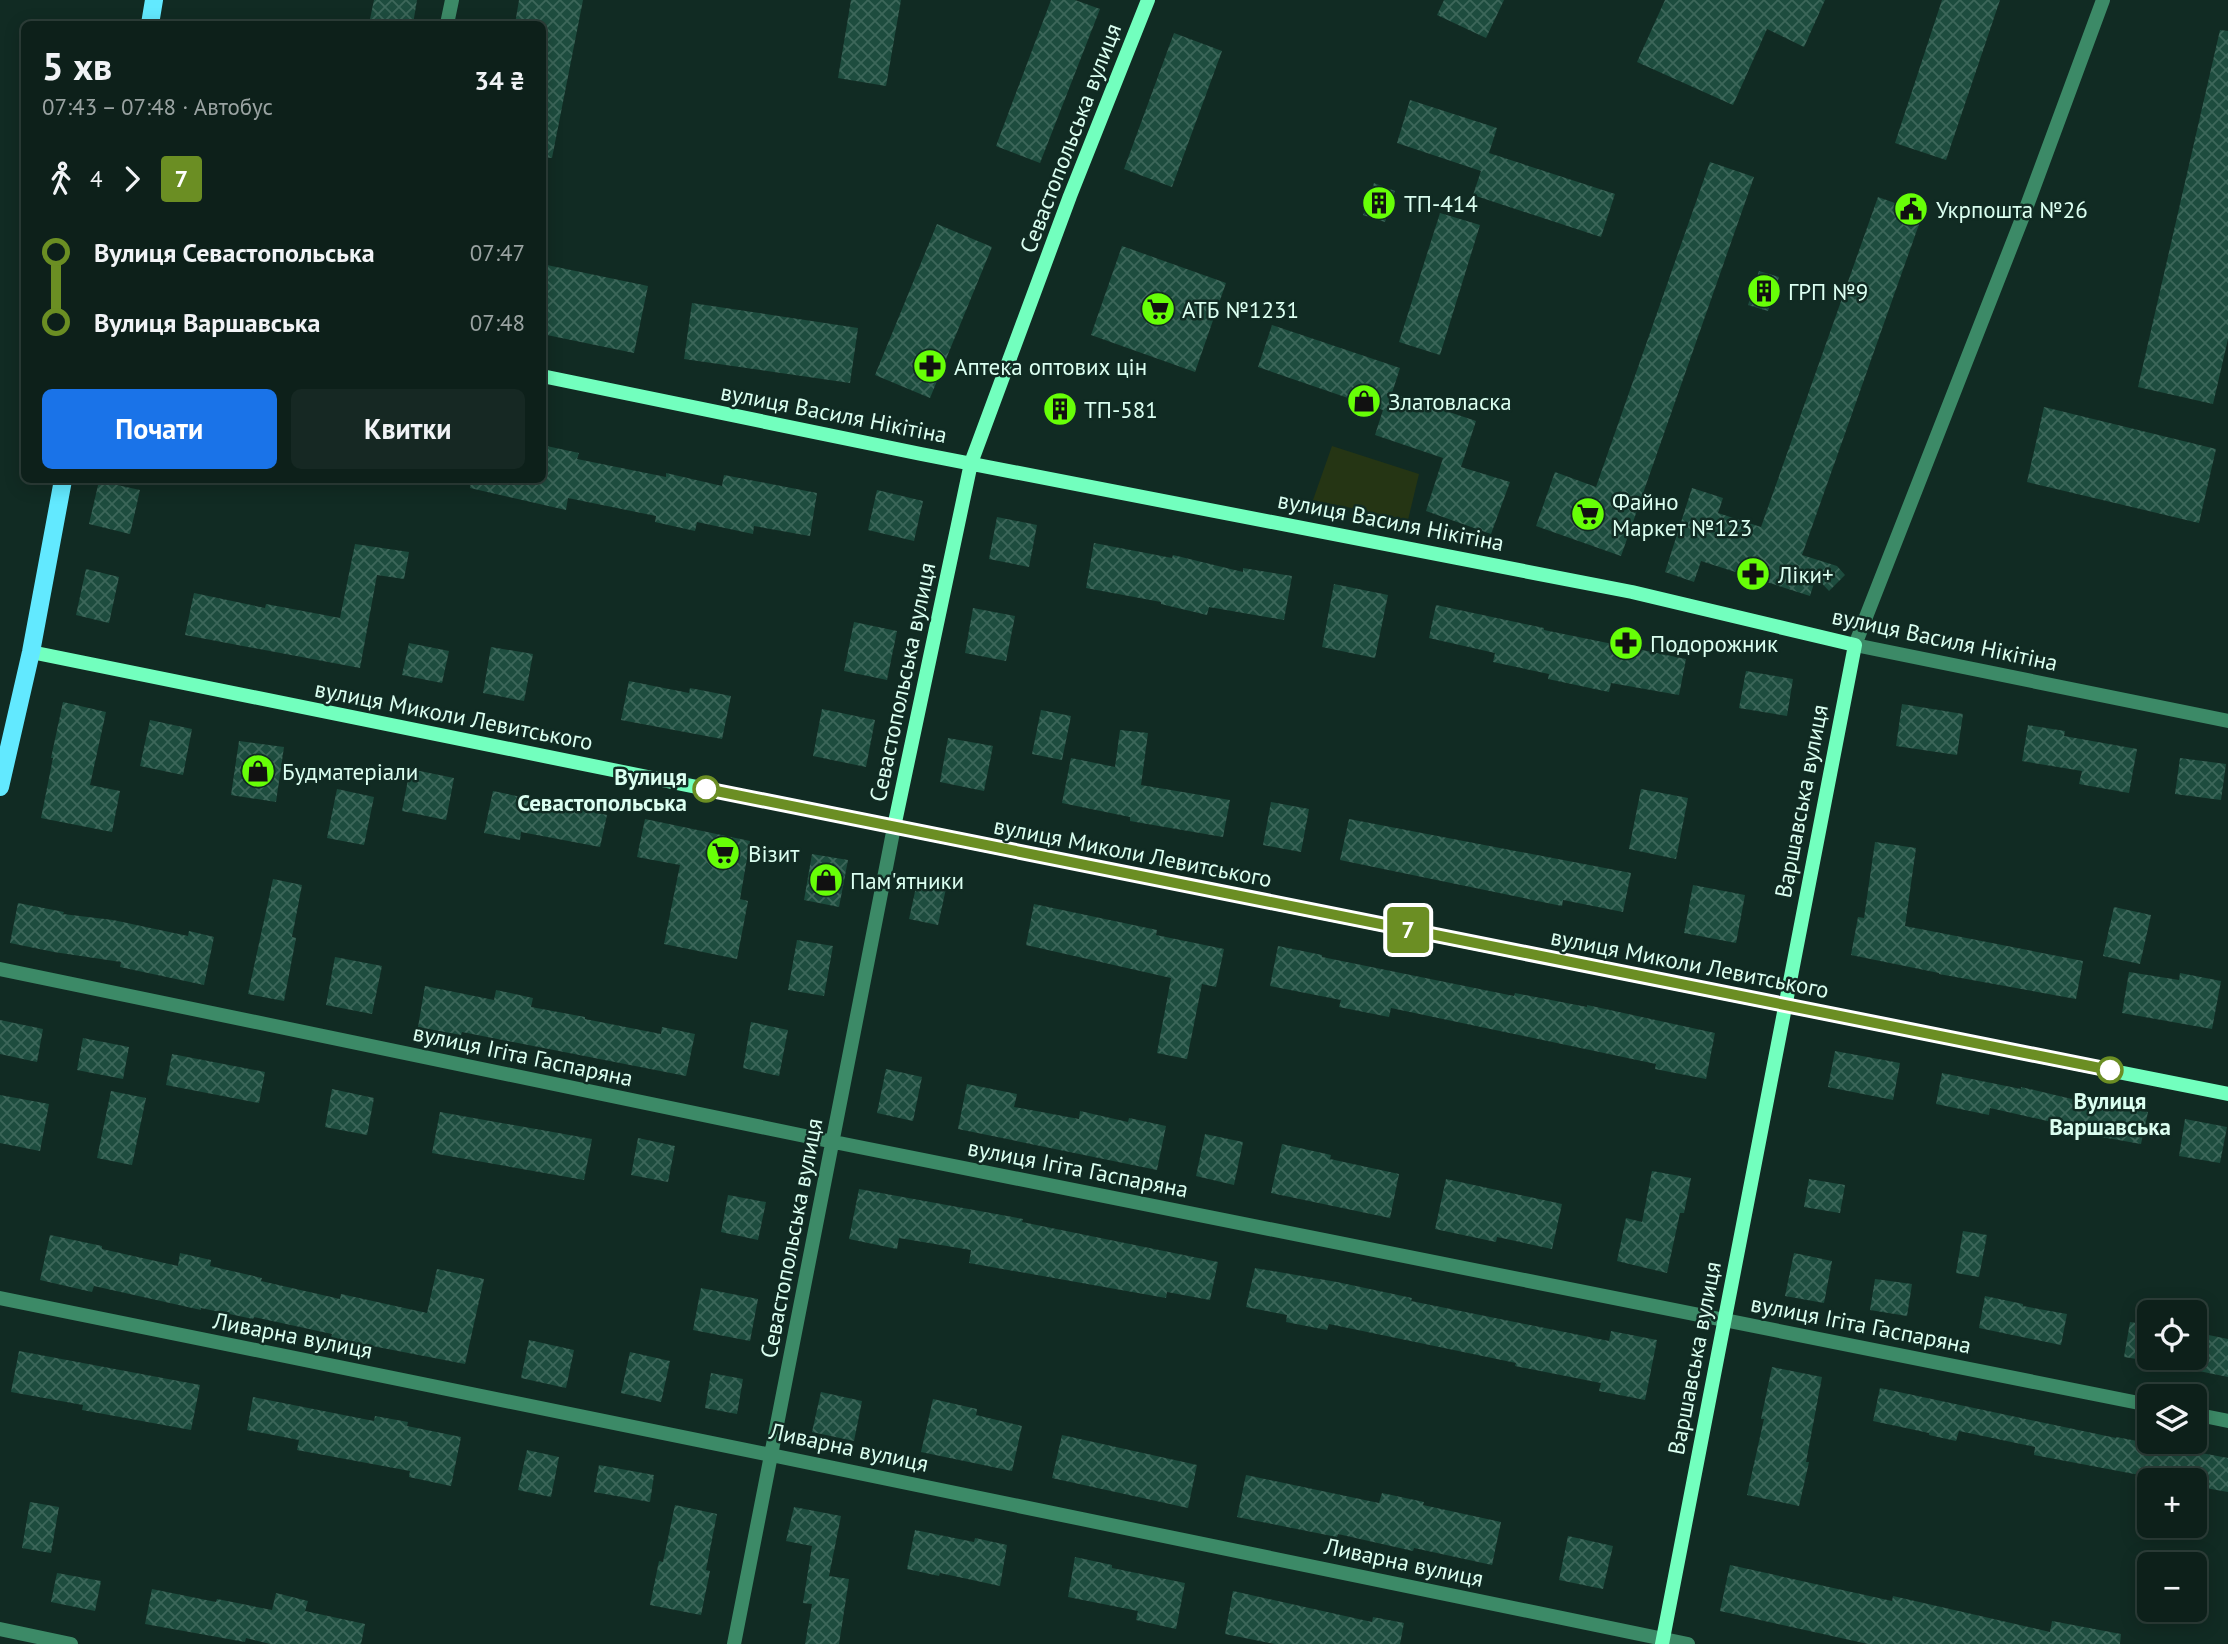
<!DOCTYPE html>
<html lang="uk">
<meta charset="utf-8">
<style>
:root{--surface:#0d201a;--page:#162823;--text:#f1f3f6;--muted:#9aa3a2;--line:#2d3e39;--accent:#1a73e8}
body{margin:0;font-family:"PT Sans",sans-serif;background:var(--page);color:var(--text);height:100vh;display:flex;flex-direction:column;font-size:26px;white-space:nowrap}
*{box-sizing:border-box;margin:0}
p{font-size:23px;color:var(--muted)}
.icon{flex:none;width:38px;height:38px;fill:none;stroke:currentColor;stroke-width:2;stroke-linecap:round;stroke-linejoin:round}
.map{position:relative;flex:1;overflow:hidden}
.sheet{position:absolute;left:21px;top:21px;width:525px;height:462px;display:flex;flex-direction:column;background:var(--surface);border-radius:10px;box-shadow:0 4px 18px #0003,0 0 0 2px var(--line)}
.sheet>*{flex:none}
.badge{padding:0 14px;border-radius:5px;font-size:24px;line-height:46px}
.buttons{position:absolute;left:2137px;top:1300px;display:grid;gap:14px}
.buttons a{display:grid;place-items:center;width:70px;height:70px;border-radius:10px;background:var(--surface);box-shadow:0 4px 18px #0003,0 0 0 2px var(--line);font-size:35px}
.map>.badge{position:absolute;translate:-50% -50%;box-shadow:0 0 0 4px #fff}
.legs{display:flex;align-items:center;gap:10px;height:77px;padding:0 21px;font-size:23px}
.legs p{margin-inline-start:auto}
.overview{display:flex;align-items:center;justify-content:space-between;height:119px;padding:0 21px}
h1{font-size:38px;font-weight:700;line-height:52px}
.action{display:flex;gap:14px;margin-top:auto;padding:14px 21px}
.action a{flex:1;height:80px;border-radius:10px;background:var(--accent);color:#fff;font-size:28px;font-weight:700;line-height:80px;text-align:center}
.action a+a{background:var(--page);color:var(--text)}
ul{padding:0 21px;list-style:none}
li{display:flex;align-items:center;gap:24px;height:70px;font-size:26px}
li i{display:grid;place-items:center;width:10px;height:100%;margin:0 9px;background:currentColor}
li i::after{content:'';width:18px;height:18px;margin:-9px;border:5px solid;border-radius:50%;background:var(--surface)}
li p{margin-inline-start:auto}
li:first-child i{background:linear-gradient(#0000 50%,currentColor 0)}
li:last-child i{background:linear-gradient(currentColor 50%,#0000 0)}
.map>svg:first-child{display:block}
.green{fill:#253514}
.building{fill:url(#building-cross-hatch)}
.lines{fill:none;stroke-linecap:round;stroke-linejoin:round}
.street{stroke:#3c8a67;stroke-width:14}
.secondary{stroke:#72ffbe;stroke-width:14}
.primary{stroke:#62e9ff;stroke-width:18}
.line-1-casing{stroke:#fff;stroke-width:16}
.line-1{stroke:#6b8e23;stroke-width:10}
.stop-1-dot{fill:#fff;stroke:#6b8e23;stroke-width:3.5}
.labels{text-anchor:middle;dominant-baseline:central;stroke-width:5;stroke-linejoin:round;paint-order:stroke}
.street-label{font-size:23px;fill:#dbfff1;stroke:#112b23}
.poi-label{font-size:23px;fill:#dbfff1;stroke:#112b23;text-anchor:start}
.stop-label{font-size:23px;font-weight:bold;fill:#dbfff1;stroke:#112b23;text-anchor:end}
</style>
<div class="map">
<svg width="2228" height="1644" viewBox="0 0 2228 1644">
<defs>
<pattern id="building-cross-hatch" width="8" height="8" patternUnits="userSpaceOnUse" patternTransform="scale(1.75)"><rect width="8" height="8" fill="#1d4c3e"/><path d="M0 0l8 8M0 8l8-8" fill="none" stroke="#3d675a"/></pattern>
</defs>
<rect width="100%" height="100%" fill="#112b23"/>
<path class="green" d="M1332,446L1419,474L1408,520L1313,500Z"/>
<path class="building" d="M374,0H417L413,24H369Z
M519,0H583L552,158L542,157V24H515Z
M851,0H901L886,86L838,78Z
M1051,0H1075L1100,9L1040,163L996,146Z
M1444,0H1504L1486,38L1437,15Z
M1665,0H1825L1804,47L1767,29L1733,105L1637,62Z
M1942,0H2000L1946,160L1895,143Z
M2220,30L2228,31V339L2213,404L2138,387Z
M1174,33L1222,51L1172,187L1124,169Z
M1410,100L1497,128L1489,153L1615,194L1601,237L1473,195L1481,171L1397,143Z
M1710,162L1754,177L1621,556L1536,526L1555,472L1596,487Z
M1374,183L1395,191L1385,222L1363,215Z
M1878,197L1923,213L1802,555L1837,566L1845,575L1829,591L1816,577L1810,596L1701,561L1694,582L1665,572L1692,488L1723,498L1718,513L1761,527Z
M1440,213L1480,225L1440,355L1399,342Z
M937,224L992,247L930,398L875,375Z
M1122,246L1226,283L1195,372L1091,335Z
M542,264L648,286L634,353L542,334Z
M1759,271L1779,277L1768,311L1748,305Z
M692,303L858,328L850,383L684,359Z
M1272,325L1400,368L1392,393L1476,421L1461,467L1510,482L1491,534L1426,511L1443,458L1375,435L1383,410L1258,367Z
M2044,407L2216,449L2199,523L2027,482Z
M542,445L579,453L577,459L666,477V473L722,486L724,475L817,493L810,536L754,526L753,534L697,522L695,531L655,522L656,516L568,498L566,510L470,488L471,480H542Z
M99,481L140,490L130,534L89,524Z
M877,490L923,501L914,541L868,530Z
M997,517L1037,525L1029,567L989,559Z
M1094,543L1172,558L1173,555L1243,572V568L1292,576L1284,620L1209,607L1207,615L1161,604V602L1086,588Z
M355,544L409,552L404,579L377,575L360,668L185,635L194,593L265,608L266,604L340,618Z
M86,569L119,577L109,623L76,615Z
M1334,584L1388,595L1375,658L1322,647Z
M1436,605L1544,628V630L1686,659L1679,695L1611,683L1609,692L1548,679L1549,674L1493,662L1495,653L1429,638Z
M973,608L1015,616L1006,661L965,653Z
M854,622L897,631L887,680L844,671Z
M409,643L449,651L442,683L402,675Z
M491,647L533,654L524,701L483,693Z
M1746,671L1793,679L1787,716L1739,708Z
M629,681L689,693L690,688L731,696L722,739L621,720Z
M63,702L106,712L90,785L120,791L112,832L41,818L53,758H51Z
M1902,704L1963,714L1957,755L1896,746Z
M822,709L875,720L866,767L813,756Z
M1041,710L1071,716L1062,760L1032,754Z
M150,720L192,729L183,775L140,766Z
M2028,725L2065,731L2064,736L2137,749L2129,793L2079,784L2082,771L2022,761Z
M1120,730L1148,733L1141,785L1230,800L1223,837L1130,821V817L1062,803L1071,758L1115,767Z
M948,738L993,746L984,791L940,782Z
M239,741L284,747L276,802L231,795Z
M2180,758L2226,764L2221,800L2175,794Z
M410,769L454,778L446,820L402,811Z
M337,789L374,797L364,845L327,838Z
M1641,789L1688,798L1676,859L1629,849Z
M493,791L607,815L600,847L521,832L520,840L484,833Z
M1271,802L1309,809L1301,852L1263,845Z
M645,819L750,841L740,899L748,901L737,959L664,944L680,865L637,857Z
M1349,819L1631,873L1623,912L1563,900L1562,906L1340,860Z
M1875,842L1916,848L1905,926L2083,961L2076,999L1939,974V973L1851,955L1858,917L1864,918Z
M812,854L848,860L839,907L804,900Z
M918,878L947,884L938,925L909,919Z
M273,879L302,885L292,937L296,938L284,1001L248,994Z
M1693,885L1745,895L1736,943L1684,933Z
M18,903L64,912L63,914L113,920L188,936L189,931L214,937L204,985L120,967L121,962L54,952L10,943Z
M1034,904L1157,930L1156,935L1224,949L1216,987L1202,984L1187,1059L1157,1053L1171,978L1026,945Z
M2114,907L2151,915L2140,964L2103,956Z
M797,940L833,946L824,996L788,990Z
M1278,946L1322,955V957L1514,996L1515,993L1587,1007V1005L1715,1033L1706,1079L1655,1069L1656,1064L1391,1008L1389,1017L1339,1007L1341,1000L1270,986Z
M335,957L382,966L372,1014L326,1005Z
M2129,972L2179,980L2180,973L2221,981L2212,1029L2122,1013Z
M425,986L494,1000L496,990L533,998L531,1007L585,1017V1019L661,1034L662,1027L695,1034L686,1076L462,1032L461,1035L418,1027Z
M0,1020L43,1029L37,1062L0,1054Z
M751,1022L788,1030L779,1076L743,1068Z
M83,1038L129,1047L123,1079L77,1070Z
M1835,1051L1900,1063L1893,1100L1828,1087Z
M172,1054L265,1072L259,1103L166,1085Z
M886,1069L922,1077L913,1121L877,1113Z
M1942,1073L2021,1089V1087L2101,1106L2102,1103L2148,1112L2141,1144L2096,1136V1132L1990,1108L1989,1115L1936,1104Z
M967,1084L1017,1094L1014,1107L1079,1119L1080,1111L1128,1122L1129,1118L1166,1126L1157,1170L958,1129Z
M332,1089L374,1098L367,1135L325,1127Z
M111,1091L146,1098L132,1165L97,1158Z
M0,1095L49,1104L40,1151L0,1143Z
M440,1112L592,1139L584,1180L432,1153Z
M2185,1119L2227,1127L2220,1163L2179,1156Z
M1205,1134L1243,1142L1234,1185L1196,1176Z
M638,1138L675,1146L668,1182L631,1175Z
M1282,1144L1331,1155L1330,1159L1399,1174L1390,1218L1271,1193Z
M1652,1171L1691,1178L1684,1213H1680L1667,1273L1617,1261L1626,1218L1642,1222Z
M1446,1179L1562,1204L1552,1249L1497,1237L1496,1242L1435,1229Z
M1809,1179L1845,1185L1840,1213L1804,1207Z
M859,1189L1023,1219L1022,1222L1218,1262L1210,1300L1167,1292L1166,1298L969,1263L971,1250L899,1238L897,1249L849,1239Z
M728,1195L766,1202L758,1240L721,1232Z
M1963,1231L1987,1235L1979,1277L1956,1273Z
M50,1235L102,1246V1249L178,1266L180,1253L211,1260L210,1266L262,1278L261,1281L340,1299L341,1294L427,1313L437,1269L484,1279L465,1364L331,1338L332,1334L254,1317L253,1319L201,1308V1310L94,1286L92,1292L40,1280Z
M1794,1253L1832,1261L1824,1303L1785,1296Z
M1255,1268L1337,1282L1412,1298L1411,1301L1609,1341L1611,1331L1657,1340L1645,1400L1599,1391L1601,1383L1515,1366L1516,1363L1329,1324L1327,1330L1286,1322L1287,1315L1246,1307Z
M1875,1279L1912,1284L1907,1316L1870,1310Z
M701,1288L758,1299L750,1341L693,1330Z
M1985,1296L2023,1304V1306L2067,1314L2061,1345L1979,1328Z
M2130,1322L2149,1325V1361L2124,1357Z
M2194,1332L2228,1339V1377L2194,1370Z
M529,1340L574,1350L566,1388L521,1378Z
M19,1351L200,1385L191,1430L82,1410L83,1405L11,1392Z
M630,1352L670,1361L661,1402L621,1393Z
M1772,1367L1822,1377L1806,1462H1809L1799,1506L1747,1495L1764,1419H1761Z
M711,1373L743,1379L737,1414L705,1408Z
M1880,1388L2116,1438V1437L2228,1458V1492L2194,1486V1480H2166L2034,1455L2035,1447L1959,1431L1956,1441L1929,1435V1433L1873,1421Z
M821,1392L862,1401L854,1441L812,1432Z
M253,1397L374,1421L375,1416L408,1422L407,1426L461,1437L451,1486L409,1477L410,1471L297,1450L299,1440L247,1430Z
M933,1399L977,1409L976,1415L1022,1426L1012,1471L921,1452Z
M1062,1435L1197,1465L1188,1508L1052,1478Z
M527,1450L559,1457L551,1497L518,1490Z
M599,1465L654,1475L650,1502L594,1492Z
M1246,1475L1379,1503L1382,1493L1424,1502L1423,1505L1501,1522L1492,1565L1414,1548L1413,1551L1338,1534L1337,1537L1237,1517Z
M30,1502L59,1507L51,1553L22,1548Z
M675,1505L717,1514L706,1570L710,1571L701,1615L650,1605L659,1561L663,1562Z
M794,1507L841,1516L829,1576L849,1579L839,1644H805L812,1604L803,1603L812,1546L786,1541Z
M915,1530L974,1542L975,1538L1007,1545L1000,1586L940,1573L939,1576L907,1569Z
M1568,1536L1613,1546L1603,1589L1559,1580Z
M1075,1557L1112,1565V1568L1185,1583L1176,1629L1136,1620L1138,1611L1068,1597Z
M1730,1565L1892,1601L1893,1596L2050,1632L2052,1621L2121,1634L2120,1644H1868L1720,1611Z
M57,1573L101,1581L95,1611L51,1602Z
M152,1589L216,1602L217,1599L272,1610L276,1593L308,1601L305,1611L365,1624L361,1644H270L246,1638L245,1642L145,1624Z
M1233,1591L1372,1622L1373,1617L1404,1623L1400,1644H1275L1225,1634Z"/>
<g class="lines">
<path class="street" d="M2103,0L2025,211L1855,645L2228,721
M447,24L452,0
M0,969L834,1142L2149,1405
M0,1298L771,1455L1688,1644
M2194,1414L2228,1421
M0,1629L71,1644
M734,1644L894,827"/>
<path class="secondary" d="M542,376L921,454L1632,592L1855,645L1662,1644
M31,652L894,827L2228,1094
M894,827L971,463L1070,196L1148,0"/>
<path class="primary" d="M150,24L154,0
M0,787L31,652L63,480"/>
</g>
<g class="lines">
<g class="line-1-casing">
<path id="line-1" d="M706,789L2110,1070"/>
</g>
<use href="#line-1" class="line-1"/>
</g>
<defs>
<g id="building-disc" transform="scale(1.75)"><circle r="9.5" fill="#67ff07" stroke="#112b23"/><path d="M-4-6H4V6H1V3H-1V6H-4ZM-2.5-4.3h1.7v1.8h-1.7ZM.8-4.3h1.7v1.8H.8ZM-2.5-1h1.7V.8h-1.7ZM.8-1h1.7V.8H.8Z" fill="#111"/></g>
<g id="civic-disc" transform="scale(1.75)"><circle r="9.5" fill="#67ff07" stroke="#112b23"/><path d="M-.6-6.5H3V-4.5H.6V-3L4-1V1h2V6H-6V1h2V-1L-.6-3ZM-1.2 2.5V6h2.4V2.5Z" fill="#111"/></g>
<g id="supermarket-disc" transform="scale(1.75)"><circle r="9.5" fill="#67ff07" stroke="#112b23"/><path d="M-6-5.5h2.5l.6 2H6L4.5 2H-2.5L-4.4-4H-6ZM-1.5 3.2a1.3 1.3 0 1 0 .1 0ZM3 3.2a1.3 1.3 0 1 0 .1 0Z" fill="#111"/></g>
<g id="pharmacy-disc" transform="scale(1.75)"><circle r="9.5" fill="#67ff07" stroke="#112b23"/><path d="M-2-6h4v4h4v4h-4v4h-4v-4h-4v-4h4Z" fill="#111"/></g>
<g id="shop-disc" transform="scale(1.75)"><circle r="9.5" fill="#67ff07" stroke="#112b23"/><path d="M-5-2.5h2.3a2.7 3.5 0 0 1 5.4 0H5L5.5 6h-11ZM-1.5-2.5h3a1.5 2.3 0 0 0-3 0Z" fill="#111"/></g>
</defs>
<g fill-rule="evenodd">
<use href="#building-disc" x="1379" y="203"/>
<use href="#civic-disc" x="1911" y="209"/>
<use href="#building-disc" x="1764" y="291"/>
<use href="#supermarket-disc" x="1158" y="309"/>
<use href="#pharmacy-disc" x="930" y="366"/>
<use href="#shop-disc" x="1364" y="401"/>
<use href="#building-disc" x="1060" y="409"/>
<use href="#supermarket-disc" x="1588" y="514"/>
<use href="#pharmacy-disc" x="1753" y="574"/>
<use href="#pharmacy-disc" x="1626" y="643"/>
<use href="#shop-disc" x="258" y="771"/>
<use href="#supermarket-disc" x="723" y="853"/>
<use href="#shop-disc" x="826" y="880"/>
</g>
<g class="stop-1-dot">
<circle cx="706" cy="789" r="12"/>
<circle cx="2110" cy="1070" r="12"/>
</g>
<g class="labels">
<g class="street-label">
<text transform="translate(1070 138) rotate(-69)">Севастопольська вулиця</text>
<text transform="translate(834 413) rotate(11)">вулиця Василя Нікітіна</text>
<text transform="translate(1391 521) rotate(11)">вулиця Василя Нікітіна</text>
<text transform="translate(1945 639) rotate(12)">вулиця Василя Нікітіна</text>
<text transform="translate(902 682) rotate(-78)">Севастопольська вулиця</text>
<text transform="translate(454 715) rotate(11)">вулиця Миколи Левитського</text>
<text transform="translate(1801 801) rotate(-79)">Варшавська вулиця</text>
<text transform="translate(1133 852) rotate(11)">вулиця Миколи Левитського</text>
<text transform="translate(1690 963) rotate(11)">вулиця Миколи Левитського</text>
<text transform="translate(523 1055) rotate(12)">вулиця Ігіта Гаспаряна</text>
<text transform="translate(1078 1168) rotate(11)">вулиця Ігіта Гаспаряна</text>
<text transform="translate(791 1238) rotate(-79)">Севастопольська вулиця</text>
<text transform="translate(1861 1324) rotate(11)">вулиця Ігіта Гаспаряна</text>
<text transform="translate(293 1335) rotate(11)">Ливарна вулиця</text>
<text transform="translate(1694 1358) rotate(-79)">Варшавська вулиця</text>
<text transform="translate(849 1447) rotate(12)">Ливарна вулиця</text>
<text transform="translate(1404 1562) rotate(12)">Ливарна вулиця</text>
</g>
<g class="poi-label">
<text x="1404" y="203">ТП-414</text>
<text x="1936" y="209">Укрпошта №26</text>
<text x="1788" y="291">ГРП №9</text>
<text x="1182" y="309">АТБ №1231</text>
<text x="954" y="366">Аптека оптових цін</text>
<text x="1388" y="401">Златовласка</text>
<text x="1084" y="409">ТП-581</text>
<text x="1612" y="501">Файно<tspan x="1612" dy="26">Маркет №123</tspan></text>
<text x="1778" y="574">Ліки+</text>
<text x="1650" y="643">Подорожник</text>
<text x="282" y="771">Будматеріали</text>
<text x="748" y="853">Візит</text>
<text x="850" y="880">Пам'ятники</text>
</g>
<g class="stop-label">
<text x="687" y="776">Вулиця<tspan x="687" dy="26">Севастопольська</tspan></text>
<text x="2110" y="1100" text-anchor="middle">Вулиця<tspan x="2110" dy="26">Варшавська</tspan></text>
</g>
</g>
</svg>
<div class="buttons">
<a><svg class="icon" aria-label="locate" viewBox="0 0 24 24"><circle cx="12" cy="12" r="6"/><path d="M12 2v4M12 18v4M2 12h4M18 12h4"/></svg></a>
<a><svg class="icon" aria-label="layers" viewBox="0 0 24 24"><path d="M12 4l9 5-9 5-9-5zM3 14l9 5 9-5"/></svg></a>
<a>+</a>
<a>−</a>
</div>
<b class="badge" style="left:1408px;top:930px;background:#6b8e23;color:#fff">7</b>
<section class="sheet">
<div class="overview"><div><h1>5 хв</h1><p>07:43 – 07:48 · Автобус</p></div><b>34 ₴</b></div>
<div class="legs"><svg class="icon" aria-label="walk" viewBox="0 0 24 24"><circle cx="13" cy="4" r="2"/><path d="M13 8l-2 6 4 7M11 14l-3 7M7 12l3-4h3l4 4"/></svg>4<svg class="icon" aria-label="forward" viewBox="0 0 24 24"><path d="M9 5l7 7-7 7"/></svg><b class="badge" style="background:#6b8e23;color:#fff">7</b></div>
<ul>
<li><i style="color:#6b8e23"></i><b>Вулиця Севастопольська</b><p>07:47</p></li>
<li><i style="color:#6b8e23"></i><b>Вулиця Варшавська</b><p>07:48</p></li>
</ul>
<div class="action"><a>Почати</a><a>Квитки</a></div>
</section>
</div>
